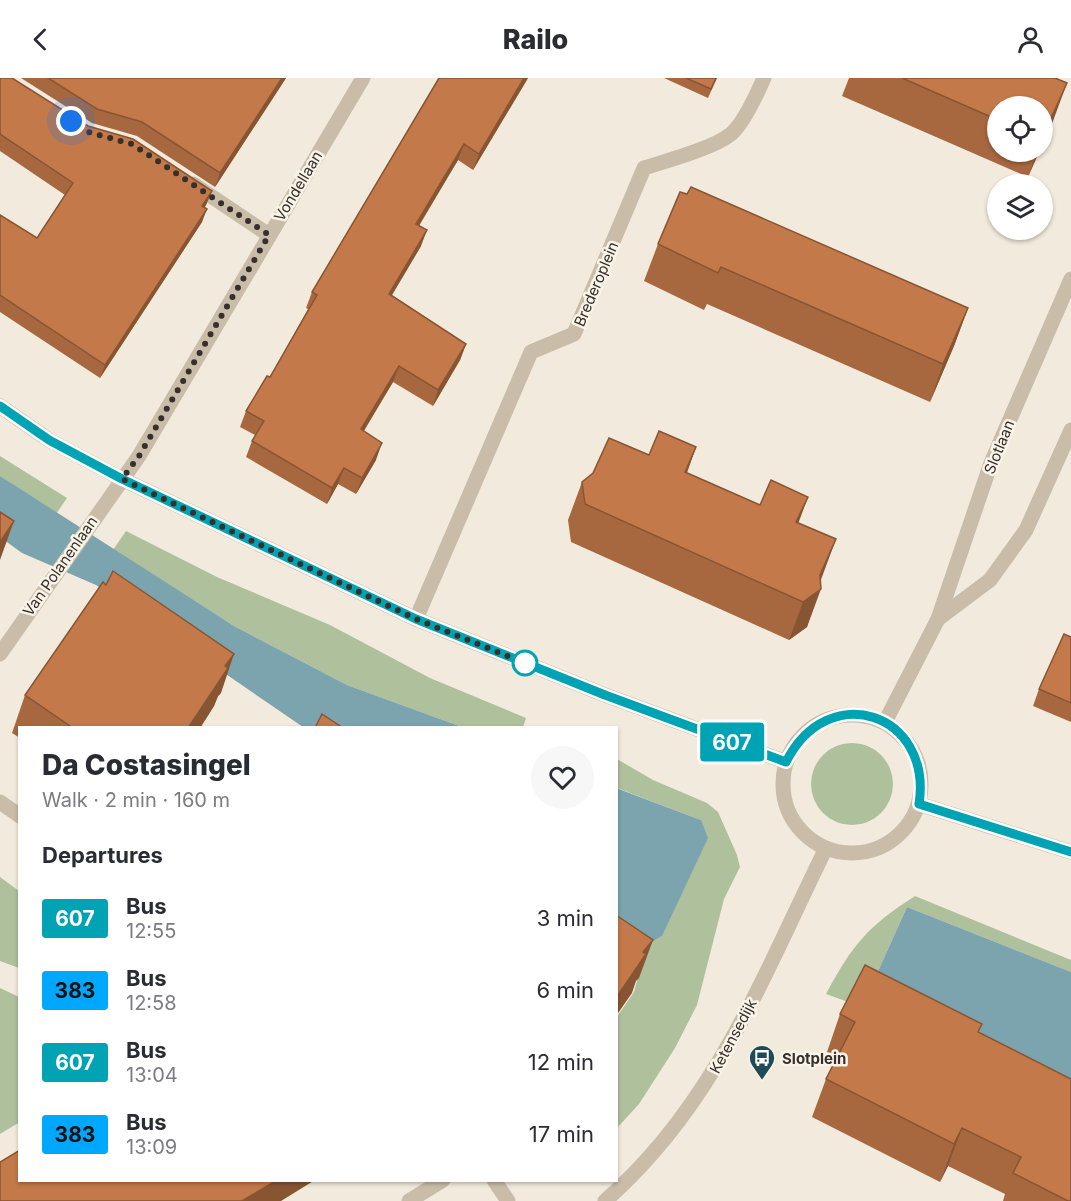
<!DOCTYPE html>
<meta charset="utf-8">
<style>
:root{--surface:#fff;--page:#f7f7f7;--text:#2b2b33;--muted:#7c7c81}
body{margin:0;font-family:Inter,sans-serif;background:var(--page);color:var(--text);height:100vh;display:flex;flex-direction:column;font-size:22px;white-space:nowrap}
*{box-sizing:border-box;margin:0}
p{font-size:20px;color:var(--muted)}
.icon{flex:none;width:33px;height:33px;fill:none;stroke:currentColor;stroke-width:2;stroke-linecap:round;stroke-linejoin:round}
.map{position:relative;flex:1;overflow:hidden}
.details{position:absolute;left:18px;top:648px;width:600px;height:456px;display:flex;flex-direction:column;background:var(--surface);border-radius:0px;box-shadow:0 2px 4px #0004}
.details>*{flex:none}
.badge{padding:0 12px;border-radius:4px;font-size:21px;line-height:39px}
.buttons{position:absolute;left:987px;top:18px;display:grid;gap:12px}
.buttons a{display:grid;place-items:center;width:66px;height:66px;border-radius:50%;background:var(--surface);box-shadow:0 2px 4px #0004;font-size:30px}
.you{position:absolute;width:30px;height:30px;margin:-15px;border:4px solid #fff;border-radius:50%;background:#1a73e8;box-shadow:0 0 0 9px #1a73e833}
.map>.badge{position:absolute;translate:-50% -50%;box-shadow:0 0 0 3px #fff}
h2{padding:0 24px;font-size:22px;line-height:54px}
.round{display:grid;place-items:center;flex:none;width:63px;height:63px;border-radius:32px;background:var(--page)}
.head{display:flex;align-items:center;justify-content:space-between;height:102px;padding:0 24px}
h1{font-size:28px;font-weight:800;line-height:45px}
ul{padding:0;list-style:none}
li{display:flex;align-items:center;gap:18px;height:72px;padding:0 24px}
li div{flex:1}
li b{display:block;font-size:22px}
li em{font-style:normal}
li .badge{min-width:66px;font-weight:700;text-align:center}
header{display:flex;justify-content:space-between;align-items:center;height:78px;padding:0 24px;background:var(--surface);font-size:27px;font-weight:800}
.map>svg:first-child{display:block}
.green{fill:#afc09d}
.water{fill:#7ca4ae}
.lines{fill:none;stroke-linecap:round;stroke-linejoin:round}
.service{stroke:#c9bda9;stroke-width:15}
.minor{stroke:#c9bda9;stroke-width:15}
.tertiary{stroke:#c9bda9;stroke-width:15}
.wall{fill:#a8683f}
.shaded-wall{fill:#853}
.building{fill:#c37949;stroke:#853;stroke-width:1.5}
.line-casing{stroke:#fff;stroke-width:14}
.line{stroke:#00a3b4;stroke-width:9}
.walk{stroke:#372f29;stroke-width:6;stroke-dasharray:0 10.8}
.stop-dot{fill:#fff;stroke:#00a3b4;stroke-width:3}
.labels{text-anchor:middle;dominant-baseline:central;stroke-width:5;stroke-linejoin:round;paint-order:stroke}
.street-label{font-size:15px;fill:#372f29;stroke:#f9f4e9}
.poi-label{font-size:15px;font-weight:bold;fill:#372f29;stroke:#f9f4e9;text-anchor:start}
</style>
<header><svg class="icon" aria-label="back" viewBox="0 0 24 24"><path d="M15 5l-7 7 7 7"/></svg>Railo<svg class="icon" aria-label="person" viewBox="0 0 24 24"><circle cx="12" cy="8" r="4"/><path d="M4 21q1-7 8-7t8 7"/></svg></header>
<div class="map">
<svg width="1071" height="1123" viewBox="0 0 1071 1123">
<rect width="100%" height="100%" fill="#f2ebdd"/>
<path class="green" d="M0,378L67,420L56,436L0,398Z
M126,453L217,499L330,547L430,600L526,640L523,649H462L347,607L234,548L113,472Z
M811 706a41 41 0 1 1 82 0a41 41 0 1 1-82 0Z
M617,681L653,702L707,725L718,734L737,777L740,789L724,821L697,927L675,970L639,1026L617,1050V939L634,914L647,866L701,742L617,710Z
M0,799L19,813V890L0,883Z
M915,818L1071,882V894L907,829L865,922L851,925L826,916C853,866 867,849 915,818Z
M0,910L19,919L20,1044L0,1056Z"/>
<path class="water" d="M0,398L234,548L347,607L462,649H303L96,507L22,475L0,459Z
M616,710L701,742L708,760L662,858L647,866L617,848Z
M907,829L1071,894V1029L865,922Z"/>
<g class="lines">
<path class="service" d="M193,106L269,157"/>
<path class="minor" d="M416,541L531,274L574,256L644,90C666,83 714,70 731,56C744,45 757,16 764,0
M938,541L990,502L1026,452L1071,352
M0,576L139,378L363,0
M0,724L20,738
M494,1102L508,1123
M409,1123L443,1102"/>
<path class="tertiary" d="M0,328L49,362L122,401L416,541L605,617L786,684
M783 706a69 69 0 1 1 138 0a69 69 0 1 1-138 0Z
M885,644L938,541L991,385L1071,201
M919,726L1071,774
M605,1123C715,1027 763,898 826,770"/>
</g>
<path class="wall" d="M0,0L88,48L212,113L205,129L202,144L100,300L0,234V137L37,160L65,117L0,73Z
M21,0H286L215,109L137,58L92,45Z
M439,0H528L473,92L458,82L419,148L421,168L392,217L466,266L460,282L433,328L393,304L364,353L376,382L356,416L338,406L327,426L246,379L252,363L255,357L240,349L246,333L270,299L308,231L306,230L312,214Z
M664,0H717L708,20Z
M849,0H1055L1053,43L1042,67V28H998V74H1039L1028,99L842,18Z
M658,166L968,230L954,268L930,324L707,226L704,232L644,203Z
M696,369L687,395L799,445L820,503L807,549L789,562L571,464L568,442L582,404L649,377Z
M1071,559V644L1033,628L1039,611Z
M221,615L218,618L214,628L200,650H20V660L12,655L25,617Z
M840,936L979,954L1071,1123H1003L1005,1116L948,1088L940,1104L812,1039L826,1001L837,980L827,974Z"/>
<path class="shaded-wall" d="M282,0H286L215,109L220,95Z
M524,0H528L473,92L479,76Z
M1067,5L1053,43L1042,67V60Z
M464,66L458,82L410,162L416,146Z
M1037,74H1039L1028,99Z
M212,113L206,127L197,142L202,128Z
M207,131L202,144L100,300L105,287Z
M427,152L421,168L383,232L389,216Z
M968,230L954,268L930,324L943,286Z
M466,266L460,282L433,328L438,312Z
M399,288L393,304L355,367L361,351Z
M382,365L376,382L356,416L362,400Z
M696,369L682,407L685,394Z
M344,390L338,406L327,426L332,410Z
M808,419L794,457L796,444Z
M14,443L0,482V464Z
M836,461L822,499L815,516L821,511L807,549L789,562L803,524L820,497Z
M234,576L221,615L218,618L214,628L200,650H188L225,588Z
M653,862L639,900L636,903L632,915L616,938V920L643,874Z
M962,1050L948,1088L940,1104L954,1066Z
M277,1102H315L281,1123H242Z"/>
<path class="building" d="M0,0H12L88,48L133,61L212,113L202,128L207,131L105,287L0,217V137L37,160L73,105L0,56Z
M48,0H282L220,95L142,44L97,31Z
M439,0H524L479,76L464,66L416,146L427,152L389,216L466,266L438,312L399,288L361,351L382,365L362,400L344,390L332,410L252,363L264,343L246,333L267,298L270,299L317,217L312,214Z
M686,0H716L711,11Z
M902,0H1055L1067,5L1042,60V28H998V42Z
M691,109L968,230L943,286L721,189L718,195L658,166L680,114L687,116Z
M659,353L696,369L685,394L760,427L771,402L808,419L796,444L836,461L820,497L821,511L803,524L585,426L582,404L593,395L609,360L649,377Z
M0,434L14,443L0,464Z
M113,493L234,576L225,588L228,590L188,650H73L25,617L103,504L106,507Z
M1064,556L1071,559V625L1039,611Z
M322,636L343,650H315Z
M616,837L653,862L643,874L646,876L616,920Z
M865,887L982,946L978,954L1071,1001V1123H1068L1013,1095L1021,1079L962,1050L954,1066L826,1001L855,944L840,936Z
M20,1072V1102H277L242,1123H0V1084Z"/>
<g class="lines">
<g class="line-casing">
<path id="line" d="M0,328L49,362L122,401L416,541L605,617L786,684C828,600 933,635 919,726L1071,774"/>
</g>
<use href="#line" class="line"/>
<path class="walk" d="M71,43L88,54L132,66L269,157L139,378L122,401L416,541L525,585"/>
</g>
<defs>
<g id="bus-pin" transform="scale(1.35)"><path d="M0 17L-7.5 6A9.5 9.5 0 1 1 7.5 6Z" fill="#1f4b57" stroke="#f9f4e9"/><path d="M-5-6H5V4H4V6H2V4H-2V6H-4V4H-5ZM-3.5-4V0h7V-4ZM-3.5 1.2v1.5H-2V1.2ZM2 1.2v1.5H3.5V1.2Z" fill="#fff"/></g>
</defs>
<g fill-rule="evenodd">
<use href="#bus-pin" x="762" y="980"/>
</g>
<circle class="stop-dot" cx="525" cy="585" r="12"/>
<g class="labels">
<g class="street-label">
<text transform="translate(298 108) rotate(-59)">Vondellaan</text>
<text transform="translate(596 206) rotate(-67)">Brederoplein</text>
<text transform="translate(999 369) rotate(-68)">Slotlaan</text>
<text transform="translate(60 488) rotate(-55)">Van Polanenlaan</text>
<text transform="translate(733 958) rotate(-62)">Ketensedijk</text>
</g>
<g class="poi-label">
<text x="782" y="980">Slotplein</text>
</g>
</g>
</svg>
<div class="buttons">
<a><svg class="icon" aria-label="locate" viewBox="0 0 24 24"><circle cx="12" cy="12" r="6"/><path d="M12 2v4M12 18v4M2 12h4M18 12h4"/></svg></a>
<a><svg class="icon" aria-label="layers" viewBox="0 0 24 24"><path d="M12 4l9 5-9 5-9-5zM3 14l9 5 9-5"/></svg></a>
</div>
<div class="you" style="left:71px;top:43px"></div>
<b class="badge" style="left:732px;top:664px;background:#00a3b4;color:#fff">607</b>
<section class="details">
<div class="head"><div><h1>Da Costasingel</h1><p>Walk · 2 min · 160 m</p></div><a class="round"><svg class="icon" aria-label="heart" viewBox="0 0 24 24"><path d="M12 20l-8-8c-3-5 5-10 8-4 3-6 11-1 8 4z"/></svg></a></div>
<h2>Departures</h2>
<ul>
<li><span class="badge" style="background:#00a3b4;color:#fff">607</span><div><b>Bus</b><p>12:55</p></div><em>3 min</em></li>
<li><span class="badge" style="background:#00a7ff;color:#111">383</span><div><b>Bus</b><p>12:58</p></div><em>6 min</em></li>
<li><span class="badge" style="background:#00a3b4;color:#fff">607</span><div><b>Bus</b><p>13:04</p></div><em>12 min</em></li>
<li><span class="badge" style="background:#00a7ff;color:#111">383</span><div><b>Bus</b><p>13:09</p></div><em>17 min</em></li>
</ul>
</section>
</div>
